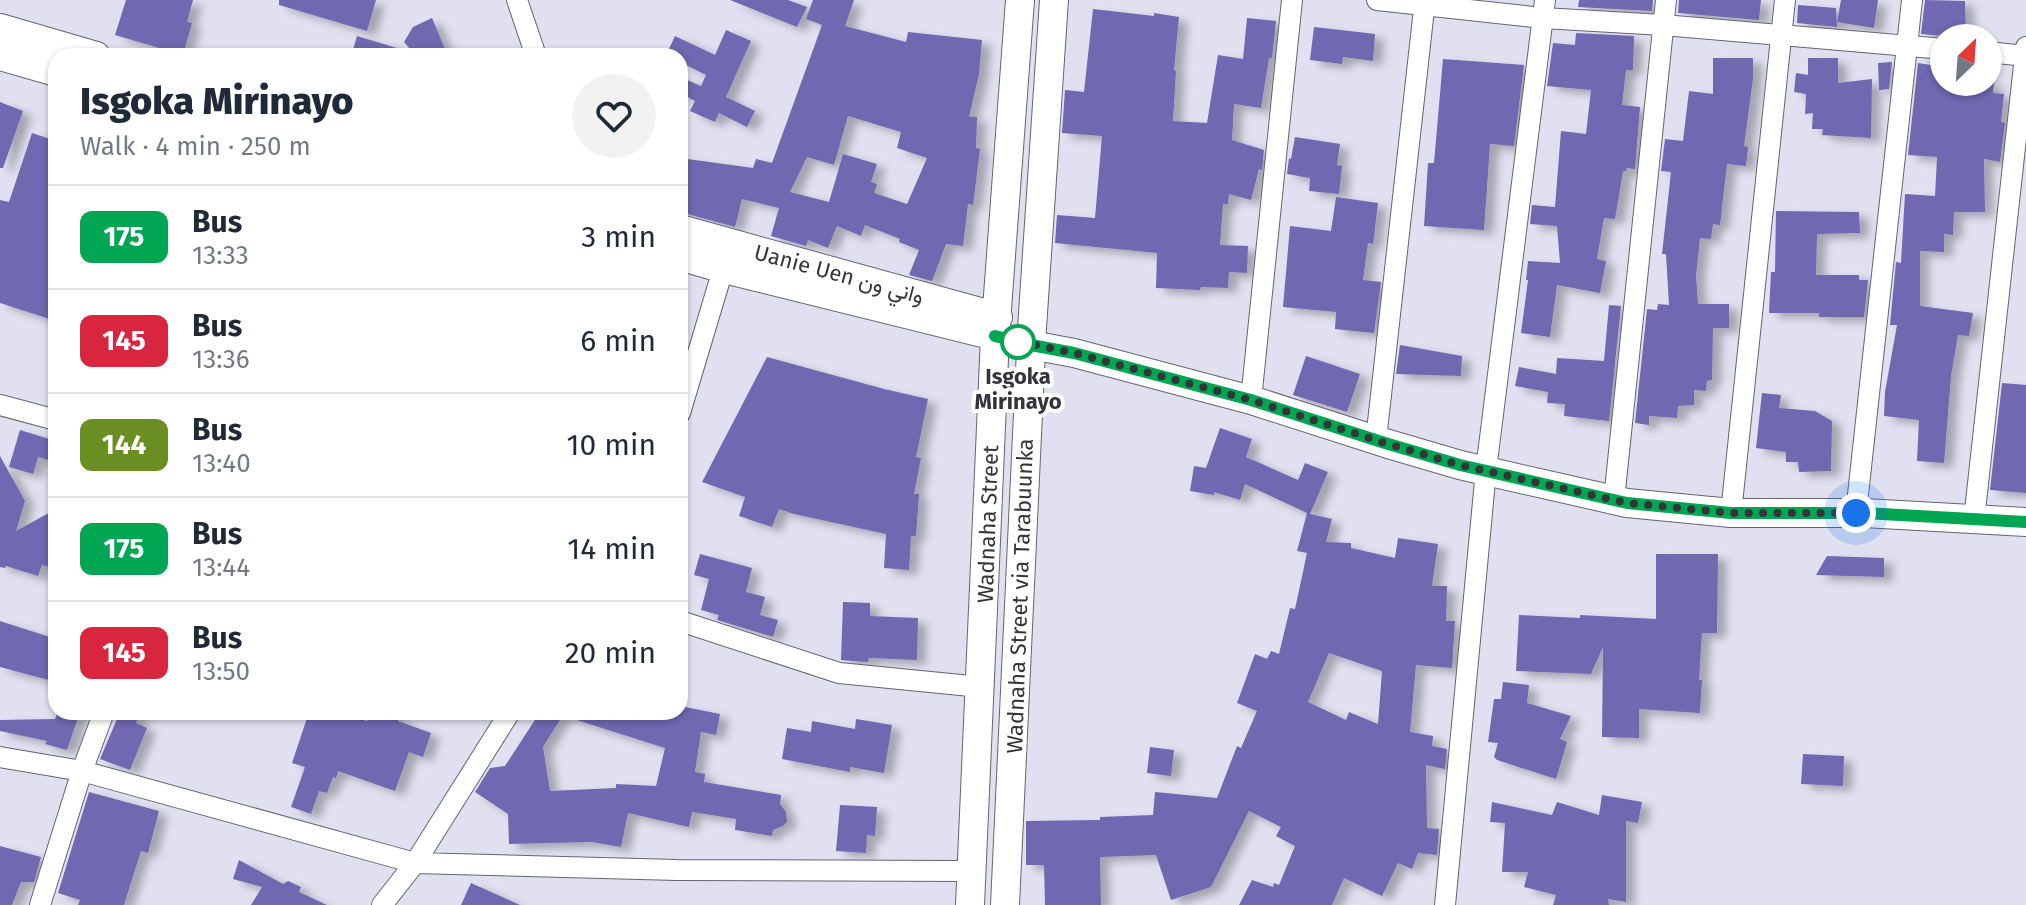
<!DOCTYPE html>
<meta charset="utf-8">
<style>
:root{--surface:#fff;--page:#f2f2f3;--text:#1f2937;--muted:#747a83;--line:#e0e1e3}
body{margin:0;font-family:"Fira Sans",Vazirmatn,sans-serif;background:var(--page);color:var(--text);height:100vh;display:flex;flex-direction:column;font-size:30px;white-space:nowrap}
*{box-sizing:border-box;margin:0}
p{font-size:26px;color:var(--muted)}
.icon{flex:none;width:44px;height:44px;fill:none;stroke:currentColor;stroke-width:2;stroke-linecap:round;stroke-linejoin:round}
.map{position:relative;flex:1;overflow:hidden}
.details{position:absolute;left:48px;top:48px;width:640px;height:672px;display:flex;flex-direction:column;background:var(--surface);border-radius:24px;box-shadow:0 2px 6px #0004}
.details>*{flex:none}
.badge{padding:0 16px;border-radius:12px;font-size:28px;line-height:52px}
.needle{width:52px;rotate:25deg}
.buttons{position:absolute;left:1930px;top:24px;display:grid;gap:16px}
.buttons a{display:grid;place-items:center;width:72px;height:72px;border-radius:50%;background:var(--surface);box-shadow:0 2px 6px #0004;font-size:40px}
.you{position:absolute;width:40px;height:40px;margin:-20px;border:6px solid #fff;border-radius:50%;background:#1a73e8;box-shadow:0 0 0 12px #1a73e833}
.map>.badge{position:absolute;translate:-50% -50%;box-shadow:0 0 0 4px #fff}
.round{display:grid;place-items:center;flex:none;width:84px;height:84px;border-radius:42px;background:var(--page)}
.overview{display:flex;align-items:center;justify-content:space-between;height:136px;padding:0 32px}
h1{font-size:38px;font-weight:800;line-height:60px}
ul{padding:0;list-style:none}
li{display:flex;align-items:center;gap:24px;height:104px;padding:0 32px;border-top:2px solid var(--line)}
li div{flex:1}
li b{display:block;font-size:30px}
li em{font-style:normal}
li .badge{min-width:88px;font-weight:700;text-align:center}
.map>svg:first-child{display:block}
.building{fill:#6f68b0;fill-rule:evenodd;filter:url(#shadow)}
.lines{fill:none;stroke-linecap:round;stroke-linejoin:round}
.street-casing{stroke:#646472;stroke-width:22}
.secondary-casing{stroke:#646472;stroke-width:30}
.street{stroke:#fff;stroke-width:20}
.secondary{stroke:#fff;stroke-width:28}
.line-casing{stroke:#fff;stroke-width:18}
.line{stroke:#00a651;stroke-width:12}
.walk{stroke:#34343a;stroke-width:8;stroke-dasharray:0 14.4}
.stop-dot{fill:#fff;stroke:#00a651;stroke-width:4}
.labels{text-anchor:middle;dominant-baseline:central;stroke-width:8;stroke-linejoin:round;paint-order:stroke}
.street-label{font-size:22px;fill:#34343a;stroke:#fff}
.stop-label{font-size:22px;font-weight:bold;fill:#34343a;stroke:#fff}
</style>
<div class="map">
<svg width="2026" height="905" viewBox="0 0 2026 905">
<defs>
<filter id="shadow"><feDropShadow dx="9" dy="5" stdDeviation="4" flood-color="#0004"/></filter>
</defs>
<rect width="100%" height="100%" fill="#e0e0f0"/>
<path class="building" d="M126,0H193L187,22L192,23L183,55L115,35Z
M279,0H376L367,31L279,5Z
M730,0H788L807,7L797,27Z
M813,0H854L845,26L906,42L908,32L982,40L979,74L969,117H977L976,148L980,149L973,205L968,204L963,246L946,244L932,281L909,275L919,250L899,242L900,239L865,225L861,236L837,226L828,248L808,240L806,246L771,236L779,208L742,199L735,227L680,212V158L753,168L756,159L772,163L822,25L806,19ZM848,116L901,132L897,148L927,158L907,204L874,193L877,184L871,182L877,164L843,154L829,202L790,192L807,157L834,165Z
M1579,0H1653L1652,11L1578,7Z
M1679,0H1761L1759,20L1678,13Z
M1841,0H1878L1874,28L1837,22Z
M1925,0L1965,1L1966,38L1921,34Z
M1798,5L1836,8L1837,27L1797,23Z
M1093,9L1154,16V13L1179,17L1174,70L1176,71L1173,121L1207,123L1218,55L1243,59L1247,18L1276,21L1272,58H1269L1261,108L1234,104L1232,140L1264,150L1262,170L1259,169L1251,200L1229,194L1228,204H1223L1220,245L1248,246L1247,273L1229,272L1228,288L1201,287L1200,290L1156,288L1157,253L1055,243L1057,215L1095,218L1102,136L1062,133L1065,90L1084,92Z
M432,18L448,56H416L404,42L413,27Z
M1314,27L1375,34L1373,61L1343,57L1342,64L1310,60Z
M726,30L751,41L726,97L755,111L747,127L719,113L715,122L690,111L695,101L680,93V77L701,86L706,75L680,62V56L666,55L675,36L715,55Z
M1576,33L1634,36L1633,70H1626L1622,105L1640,107L1635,169L1627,168L1626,171H1623L1615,219L1604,218L1597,259L1606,261L1600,293L1557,285L1550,337L1521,333L1528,280H1526L1528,261L1560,263L1557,226L1530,224L1532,205L1555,207L1561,131L1586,134L1591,90L1547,86L1553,43L1575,45Z
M357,36L407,51V56H351Z
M1713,58H1753V79L1744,146L1748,147L1746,166L1727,164L1720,225L1713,224L1711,239L1700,238L1696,276L1698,304H1729V328H1713L1712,380L1707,381L1706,391L1694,390V405L1678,406L1677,418L1649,416V425L1635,423L1647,309L1657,310L1658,304L1669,305L1666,254H1662L1671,172L1661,171L1665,139L1683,141L1689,91L1713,94Z
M1808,58H1838V83L1872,79L1871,138L1822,135L1823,129H1812L1813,113L1805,114L1806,94L1794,92L1796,73L1808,75Z
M1443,59L1524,65L1514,146L1490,144L1484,230L1424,226L1428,163H1434Z
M1892,62L1889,89L1879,90L1878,63Z
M1918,63L1944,67V82H1994L1993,93L2004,94L2001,122L2005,123L2000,162L1984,159L1985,212H1954L1953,235L1944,234V252L1920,251V306L1973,313L1969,336L1958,335L1951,376L1944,463L1917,461L1919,420L1884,416L1885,392L1897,325H1890L1896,262L1901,263L1905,194L1935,196L1937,157L1908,155Z
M0,102L23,111L3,168H0Z
M32,133L56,141V321L0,303V200L9,202Z
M1295,137L1340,144L1337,165L1342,166L1339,194L1309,191L1310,178L1287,174L1289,158L1291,159Z
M1336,197L1378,203L1373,244L1368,243L1363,280L1381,282L1374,333L1335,329L1336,312L1283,307L1290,226L1331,231Z
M1776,211L1859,212L1860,233L1817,234L1816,275H1859V280H1868L1864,317H1819V313H1769L1771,272H1775Z
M1609,305L1621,306L1609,421L1564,416L1565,404L1547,403L1548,392L1515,386L1519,367L1556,374L1557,358L1604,361Z
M1400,345L1462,356L1461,376L1396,374Z
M1306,356L1360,374L1347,412L1293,395Z
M767,357L884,389L928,399L916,457L921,458L914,494H919L916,536H911L909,570L884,568L886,534L794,514L779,509L772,527L739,516L745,497L702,482Z
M2002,383L2026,385V493L1990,490Z
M1762,393L1781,395L1779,408L1815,411L1832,421L1831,471L1799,472L1798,462H1786V452L1756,448Z
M1220,428L1252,439L1246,457L1298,480L1305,463L1328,472L1310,514L1332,519L1326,542L1351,543V548L1395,558L1398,538L1438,544L1432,586H1447L1446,621H1455L1452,668L1416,665L1410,732L1433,736L1432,746L1447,749L1445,769L1426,765L1427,828L1439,829L1437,855L1418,853L1412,869L1398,863L1382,896L1344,878L1332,905H1239L1252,880L1273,887L1274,883L1279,885L1295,846L1276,836L1281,827L1249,811L1211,887L1171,900L1156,855L1100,857L1101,905H1045L1044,865H1026V821L1100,820V817L1153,815L1155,792L1217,798L1237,746L1241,748L1257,711L1237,703L1255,654L1267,659L1271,651L1279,654L1290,608L1295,609L1307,553L1297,551L1307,513L1245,484L1240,500L1214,492V495L1190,491L1194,466L1206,468ZM1329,653L1382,671L1378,724L1349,712L1346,720L1308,702Z
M20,430L56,441V462L38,457L33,474L9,467Z
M0,456L25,501L16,531L56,509V569L42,565L38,576L6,566L5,568L0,567Z
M700,554L752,568L746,592L765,597L760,615L778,620L773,637L717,620L719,615L701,610L709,579L694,575Z
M1656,554H1718L1717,633H1702L1699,680H1702L1700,713L1639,709V738L1602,737L1603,647L1591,674L1516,671L1519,615L1580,618V615L1656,619Z
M1827,556L1884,558V577L1816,575Z
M843,602L870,603V616L918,618L917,660L869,658L868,662L841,660Z
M0,621L56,639V682L0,667Z
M1503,682L1529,685L1527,703L1571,716L1560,739L1567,742L1556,779L1497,760L1494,757L1498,743L1488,742L1494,699H1501Z
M680,706L720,714L716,735L701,732L695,772L705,774L704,782L781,795L780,804L786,812L787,822L783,826L773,830L772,836L735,830L736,819L692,812L689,827L628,813L621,847L592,842L509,844L508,814L475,792L490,768L505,766L540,712H565L543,747L550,791L616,788V784L656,786L665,748L564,716L565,712H680Z
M58,712H80L67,750L45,744L47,741L0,731V720L55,719Z
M120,712H140L136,723L147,728L130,770L100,759Z
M309,712H339L367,721L371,712H386L400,716L398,721L431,733L423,757L409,752L395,791L338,771L336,778L333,777L327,793L319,791L311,814L291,807L305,767L292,763Z
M856,719L892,725L884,773L850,767V772L782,759L787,728L811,732L812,721L855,729Z
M1150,747L1174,750L1171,776L1147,773Z
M1803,754L1844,756L1843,786L1801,784Z
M89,792L159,811L148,853L141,851L124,905H78L80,900L58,893Z
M1602,795L1642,802L1638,823L1626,821V902L1608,899L1609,905H1553L1556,895L1524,887L1528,872H1502L1505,823L1490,822L1492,802L1552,815L1557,802L1599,815Z
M840,805L877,807L875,836L867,835L866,853L836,851Z
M0,846L41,857L34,882H21L12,905H0Z
M239,860L283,884L288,881L301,887L299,892L327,905H251L262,887L233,879Z
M471,883L520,905H461Z"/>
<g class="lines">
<g class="street-casing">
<path id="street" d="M517,0L536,56
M1377,0L1543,18L1663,25L1944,49
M1988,52L2026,56
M1251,400L1292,0
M0,405L56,420
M680,413L727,256
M1376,440L1425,0
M1614,500L1666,0
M1731,513L1785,0
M1856,513L1912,0
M1974,520L2026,47
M680,621L839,673L981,687
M0,757L82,771L415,863L677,870L971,871
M40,905L82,771L104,712
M382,905L415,863L510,712
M1445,905L1486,470L1545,0"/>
</g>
<g class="secondary-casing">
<path id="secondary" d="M0,28L96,56
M0,56L56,72
M680,229L998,317
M680,256L724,269L1031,345L1074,353L1251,400L1385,443L1460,465L1627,503L1731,513H1864L2026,522
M970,905L995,336L1020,0
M1005,905L1032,328L1054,0"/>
</g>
<use href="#street" class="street"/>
<use href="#secondary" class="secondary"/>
</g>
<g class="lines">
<g class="line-casing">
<path id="line" d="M995,336L1031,345L1074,353L1251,400L1385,443L1460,465L1627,503L1731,513H1864L2026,522"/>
</g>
<use href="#line" class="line"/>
<path class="walk" d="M1018,342L1013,340L1074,353L1251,400L1385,443L1460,465L1627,503L1731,513H1856"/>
</g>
<circle class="stop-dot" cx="1018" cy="342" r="16"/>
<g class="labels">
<g class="street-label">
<text transform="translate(839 274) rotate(15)">Uanie Uen واني ون</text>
<text transform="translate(988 524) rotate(-88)">Wadnaha Street</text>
<text transform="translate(1020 596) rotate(-88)">Wadnaha Street via Tarabuunka</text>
</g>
<g class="stop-label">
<text x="1018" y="376">Isgoka<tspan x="1018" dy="25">Mirinayo</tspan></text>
</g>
</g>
</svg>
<div class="buttons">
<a><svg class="needle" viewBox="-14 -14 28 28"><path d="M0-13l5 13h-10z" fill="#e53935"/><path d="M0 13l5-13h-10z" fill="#747a83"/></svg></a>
</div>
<div class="you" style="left:1856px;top:513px"></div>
<section class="details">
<div class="overview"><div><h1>Isgoka Mirinayo</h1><p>Walk · 4 min · 250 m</p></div><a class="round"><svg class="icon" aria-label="heart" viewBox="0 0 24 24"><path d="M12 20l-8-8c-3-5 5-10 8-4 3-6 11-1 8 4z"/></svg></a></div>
<ul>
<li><span class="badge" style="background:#00a651;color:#fff">175</span><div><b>Bus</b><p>13:33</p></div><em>3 min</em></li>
<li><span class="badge" style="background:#d7263d;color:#fff">145</span><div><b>Bus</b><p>13:36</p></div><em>6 min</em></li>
<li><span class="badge" style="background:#6b8e23;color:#fff">144</span><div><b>Bus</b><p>13:40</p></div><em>10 min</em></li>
<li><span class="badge" style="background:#00a651;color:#fff">175</span><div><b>Bus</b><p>13:44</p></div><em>14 min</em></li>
<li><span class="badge" style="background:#d7263d;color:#fff">145</span><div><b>Bus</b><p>13:50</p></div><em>20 min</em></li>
</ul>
</section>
</div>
